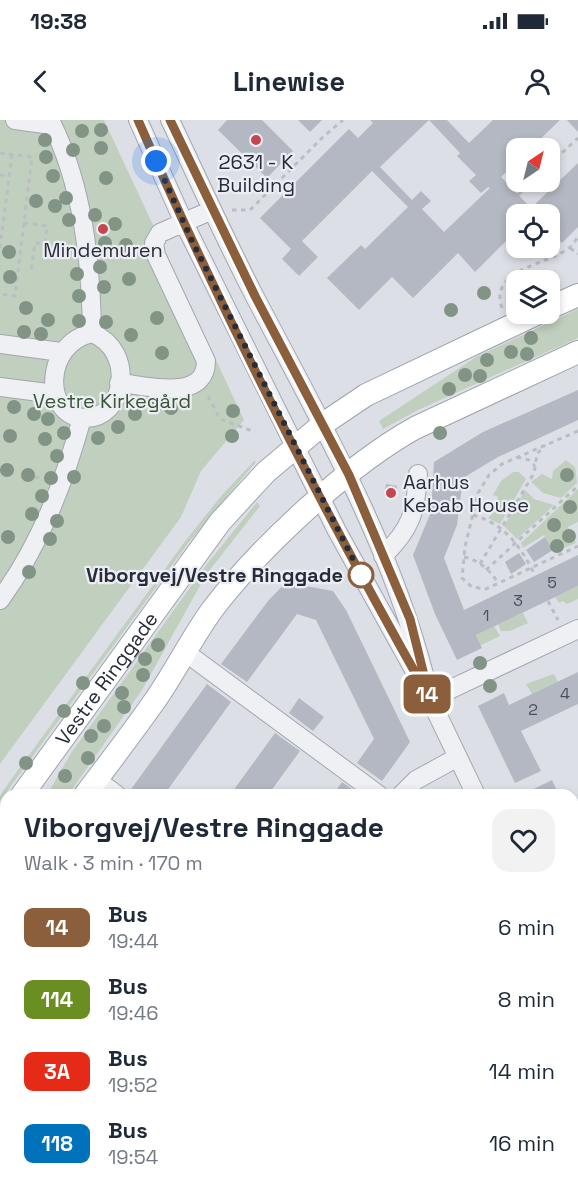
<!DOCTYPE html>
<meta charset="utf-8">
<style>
:root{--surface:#fff;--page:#f2f2f3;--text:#1f2937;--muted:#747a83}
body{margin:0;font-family:"Space Grotesk",sans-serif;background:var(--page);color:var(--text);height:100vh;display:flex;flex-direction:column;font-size:22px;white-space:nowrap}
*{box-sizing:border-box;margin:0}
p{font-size:20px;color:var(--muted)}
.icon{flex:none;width:33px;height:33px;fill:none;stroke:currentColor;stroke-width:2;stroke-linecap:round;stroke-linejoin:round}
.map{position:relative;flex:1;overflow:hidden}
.side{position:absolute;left:0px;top:669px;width:579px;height:404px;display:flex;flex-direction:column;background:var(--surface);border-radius:18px 18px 0 0;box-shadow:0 3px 9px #0003}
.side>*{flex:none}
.badge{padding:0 12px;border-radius:9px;font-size:21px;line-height:39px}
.needle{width:39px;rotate:35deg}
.controls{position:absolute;left:506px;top:18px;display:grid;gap:12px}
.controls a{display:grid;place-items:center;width:54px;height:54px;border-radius:12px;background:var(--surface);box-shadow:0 3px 9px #0003;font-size:30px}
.you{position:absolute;width:30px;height:30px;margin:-15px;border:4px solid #fff;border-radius:50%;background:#1a73e8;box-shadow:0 0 0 9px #1a73e833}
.map>.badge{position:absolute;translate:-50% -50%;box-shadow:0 0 0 3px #fff}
.round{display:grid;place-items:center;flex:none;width:63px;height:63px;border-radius:18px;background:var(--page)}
.headline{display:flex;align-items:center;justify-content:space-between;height:102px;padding:0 24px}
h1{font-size:28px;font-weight:700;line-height:45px}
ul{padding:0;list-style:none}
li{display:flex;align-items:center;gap:18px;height:72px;padding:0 24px}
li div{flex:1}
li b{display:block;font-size:22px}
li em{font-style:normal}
li .badge{min-width:66px;font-weight:700;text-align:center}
.status{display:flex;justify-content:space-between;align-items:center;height:42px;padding:0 30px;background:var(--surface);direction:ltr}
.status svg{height:16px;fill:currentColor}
header{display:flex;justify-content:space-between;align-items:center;height:78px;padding:0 24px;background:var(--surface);font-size:27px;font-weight:700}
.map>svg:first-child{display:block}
.green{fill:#c1cfbe}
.building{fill:#b4b8c2;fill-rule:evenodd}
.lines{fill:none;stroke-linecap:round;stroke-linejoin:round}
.minor-casing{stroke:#a3a6af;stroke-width:20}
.major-casing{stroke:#9da3b1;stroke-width:24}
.path{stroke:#bbbdc4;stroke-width:3;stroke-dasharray:4.5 4.5;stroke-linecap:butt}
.minor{stroke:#eff0f4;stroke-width:18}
.major{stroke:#fff;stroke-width:22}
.tree{fill:#829485}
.line-casing{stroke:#fff;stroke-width:14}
.line{stroke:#8b5e3c;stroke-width:9}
.walk{stroke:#272c3b;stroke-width:6;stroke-dasharray:0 10.8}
.poi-dot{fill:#c5474d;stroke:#eceef4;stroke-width:2}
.stop-dot{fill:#fff;stroke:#8b5e3c;stroke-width:3}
.labels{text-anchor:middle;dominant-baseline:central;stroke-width:4.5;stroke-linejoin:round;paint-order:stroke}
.number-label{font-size:16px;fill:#4a4f5d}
.poi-label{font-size:20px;fill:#272c3b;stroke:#eceef4}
.park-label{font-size:20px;fill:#385635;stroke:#eceef4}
.stop-label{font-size:20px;font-weight:bold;fill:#272c3b;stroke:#eceef4;text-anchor:end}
.street-label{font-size:20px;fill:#272c3b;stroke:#eceef4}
</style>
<div class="status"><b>19:38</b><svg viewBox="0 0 49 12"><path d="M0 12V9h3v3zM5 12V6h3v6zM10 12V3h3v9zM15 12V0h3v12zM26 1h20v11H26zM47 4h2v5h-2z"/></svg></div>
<header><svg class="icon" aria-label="back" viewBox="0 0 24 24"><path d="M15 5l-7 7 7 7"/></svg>Linewise<svg class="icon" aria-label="person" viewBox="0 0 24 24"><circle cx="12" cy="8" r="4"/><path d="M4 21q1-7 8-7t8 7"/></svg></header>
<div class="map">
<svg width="578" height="1072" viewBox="0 0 578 1072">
<rect width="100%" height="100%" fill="#dddfe6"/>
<path class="green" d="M0,0H104L244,300L201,351L181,397L0,644Z
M578,189V218L418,290L383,309L379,301L476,237Z
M566,340L575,347L577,363L561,378L543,373L531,362L542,354L552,359L553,351Z
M254,341L256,342L189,422L0,681V676L10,661L186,420L222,375Z
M513,352H519L526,359L500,404L488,398L493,393L498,377L493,375L501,361Z
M578,369V402L568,407L576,423L554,432L544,415L523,428L521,423Z
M525,370L534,379L554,385L517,419L504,406Z
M257,382L260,386L206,455L142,570L68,675H47L71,633L207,444Z
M578,466V479L567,484L563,481L559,483L555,477Z
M523,493L528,503L510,511H501L498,504Z
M494,506L500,516L481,525L476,515Z
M554,554L558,562L532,574L526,564Z"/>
<path class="building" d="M227,0H262L293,31L267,58L218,10Z
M298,0H322L310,12Z
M370,0H447L469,23L493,0H560L531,28H516V43L501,57L531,88L578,43V107L562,123L549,110V94H516V111L475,152L458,133L413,178L392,157L359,190L327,158L361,125L365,129L408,87L372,51L302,121L318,137L299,156L282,139L291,129L260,98L349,9L358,18L373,3ZM429,0L460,33L457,36L476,55L469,61L481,73L488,67L490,68L444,112L422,89L431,81L421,71L412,80L380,47Z
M567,0H578V12Z
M578,270V300L498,337L463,358L457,405L444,438L464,490L578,435V466L476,515L482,528L457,540L435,494L413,435L431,392L434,342L483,312Z
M386,364L397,366L395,378L384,376Z
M545,417L553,430L534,442L526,430Z
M519,433L526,444L511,454L505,442Z
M290,458L306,466L333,471L346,490L410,622L382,661L357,643L374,619L316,500L297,494L247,562L221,544L268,481Z
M578,552V584L521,611L541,651L515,663L478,586L504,573L509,585Z
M207,564L231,582L164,675H134L129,672Z
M299,578L324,597L313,611L289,593Z
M275,613L300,631L268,675H230Z
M552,660L559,675H521Z
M342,662L360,675H333Z
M6,982V1002L0,998V990Z
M573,1000L578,1003L573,1010L578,1013V1052L573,1059Z
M48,1066H86L82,1072H44Z
M195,1066H234L230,1072H191Z
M414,1066H438L434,1072H422Z
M465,1066H523L519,1072H461Z"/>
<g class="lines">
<g class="minor-casing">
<path id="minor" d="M15,0L52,5
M50,0C83,65 91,141 92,213
M138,0L184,103L337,411L430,579L476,675
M170,0C198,59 225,119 255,177C319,299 389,420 424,554
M92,213C137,231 125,300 84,298C43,296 43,224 92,213Z
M0,224L61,232
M119,263C145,265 206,283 206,241L156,135L154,123L160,113L212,90
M0,267L55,274
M383,436C411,409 416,392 418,354
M0,480C40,425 64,363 82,298
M185,532L379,675
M430,579L578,509
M97,660L117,675
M401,675L416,660L458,637
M573,765L578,763
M0,807L6,811
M0,852L6,856
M573,879L578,890
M0,947L6,939
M358,1066L366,1072
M559,1066L567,1072
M12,1072L16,1066
M111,1072L115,1066
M265,1072L269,1066"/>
</g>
<g class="major-casing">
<g id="major">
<path d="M549,188L578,175"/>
<path id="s1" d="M22,675L220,402L266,352L323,304L366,275L536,194"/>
<path d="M85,675C109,643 133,612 156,579C176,550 191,519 212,490C259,428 347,346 415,308L578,232"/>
<path d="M0,706L6,698"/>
<path d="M0,793L6,784"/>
</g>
</g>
<path class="path" d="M0,33L32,37L15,176L0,174
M549,45L578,18
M0,55L9,56
M518,75L532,62
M232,90H250L323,17L343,0
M24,103L47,106L45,123H35L31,151
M0,128L12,35
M570,128L578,134
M502,188C488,149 548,145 569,128C573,126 575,120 578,117
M208,276L220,299L255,312
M578,311L502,344L489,355L478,373L465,427L462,458L472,467L486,469L578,426
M517,337L529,340L535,346
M35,357L45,360
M473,395C505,404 521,427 535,455
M464,437C477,439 493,452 498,464
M480,444L534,353L537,334L545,325
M486,450L578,366
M548,481L558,500
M0,886L6,891"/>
<use href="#minor" class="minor"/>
<use href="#major" class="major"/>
</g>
<g class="tree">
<circle cx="101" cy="10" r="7"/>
<circle cx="82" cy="11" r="7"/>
<circle cx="45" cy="20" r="7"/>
<circle cx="101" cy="28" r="7"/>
<circle cx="73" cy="30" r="7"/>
<circle cx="46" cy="37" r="7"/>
<circle cx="53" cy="56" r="7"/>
<circle cx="106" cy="58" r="7"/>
<circle cx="66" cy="78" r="7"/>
<circle cx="36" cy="81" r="7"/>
<circle cx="55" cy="86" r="7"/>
<circle cx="95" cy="95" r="7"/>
<circle cx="69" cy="100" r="7"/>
<circle cx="115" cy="104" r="7"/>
<circle cx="105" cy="123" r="7"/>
<circle cx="126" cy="125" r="7"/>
<circle cx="9" cy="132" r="7"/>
<circle cx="100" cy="147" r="7"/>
<circle cx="77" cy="154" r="7"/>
<circle cx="10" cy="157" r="7"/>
<circle cx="129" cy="159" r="7"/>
<circle cx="104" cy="167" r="7"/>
<circle cx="484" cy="173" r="7"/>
<circle cx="79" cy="176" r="7"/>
<circle cx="26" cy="188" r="7"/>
<circle cx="451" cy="190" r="7"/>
<circle cx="157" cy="198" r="7"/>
<circle cx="48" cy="200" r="7"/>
<circle cx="79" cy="201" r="7"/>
<circle cx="106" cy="202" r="7"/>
<circle cx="24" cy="212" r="7"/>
<circle cx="41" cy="214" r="7"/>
<circle cx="131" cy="215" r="7"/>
<circle cx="531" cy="218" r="7"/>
<circle cx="511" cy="232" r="7"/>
<circle cx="162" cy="233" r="7"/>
<circle cx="527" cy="234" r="7"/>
<circle cx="487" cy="240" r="7"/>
<circle cx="465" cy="255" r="7"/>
<circle cx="480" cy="256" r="7"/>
<circle cx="449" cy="269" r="7"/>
<circle cx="155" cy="286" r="7"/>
<circle cx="14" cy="287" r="7"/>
<circle cx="171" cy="288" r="7"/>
<circle cx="233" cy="291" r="7"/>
<circle cx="34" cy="294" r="7"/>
<circle cx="135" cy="294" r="7"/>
<circle cx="48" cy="299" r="7"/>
<circle cx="118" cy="307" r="7"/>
<circle cx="64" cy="313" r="7"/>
<circle cx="440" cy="313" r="7"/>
<circle cx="10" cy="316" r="7"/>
<circle cx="232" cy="316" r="7"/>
<circle cx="98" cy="318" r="7"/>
<circle cx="45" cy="319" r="7"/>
<circle cx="57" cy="336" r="7"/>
<circle cx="7" cy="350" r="7"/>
<circle cx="28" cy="355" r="7"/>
<circle cx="567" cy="355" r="7"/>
<circle cx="74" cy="357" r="7"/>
<circle cx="51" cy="358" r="7"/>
<circle cx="42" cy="376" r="7"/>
<circle cx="570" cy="387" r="7"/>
<circle cx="32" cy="394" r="7"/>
<circle cx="57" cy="401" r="7"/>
<circle cx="554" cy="405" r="7"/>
<circle cx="569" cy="416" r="7"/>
<circle cx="8" cy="417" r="7"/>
<circle cx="50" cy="419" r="7"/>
<circle cx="557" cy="426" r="7"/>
<circle cx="29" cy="452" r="7"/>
<circle cx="158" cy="525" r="7"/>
<circle cx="145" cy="539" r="7"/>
<circle cx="480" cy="543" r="7"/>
<circle cx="143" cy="555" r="7"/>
<circle cx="83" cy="563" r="7"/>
<circle cx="490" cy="566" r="7"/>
<circle cx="122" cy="573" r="7"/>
<circle cx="124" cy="587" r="7"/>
<circle cx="64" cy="591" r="7"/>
<circle cx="104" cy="606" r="7"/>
<circle cx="91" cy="616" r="7"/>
<circle cx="88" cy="638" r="7"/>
<circle cx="26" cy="643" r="7"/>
<circle cx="65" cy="656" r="7"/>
</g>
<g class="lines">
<g class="line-casing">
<path id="line" d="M138,0C224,198 324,392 430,579L410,499L349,355L255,176L170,0"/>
</g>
<use href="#line" class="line"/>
<path class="walk" d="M156,41L193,123L361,455"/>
</g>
<g class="poi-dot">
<circle cx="256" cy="20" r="6"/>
<circle cx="103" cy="109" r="6"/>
<circle cx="391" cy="373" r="6"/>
</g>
<circle class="stop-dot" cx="361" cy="455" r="12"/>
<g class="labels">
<g class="number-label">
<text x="552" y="462">5</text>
<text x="518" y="480">3</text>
<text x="486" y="495">1</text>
<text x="565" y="573">4</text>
<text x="533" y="589">2</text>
</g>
<g class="poi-label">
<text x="256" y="42">2631 - K<tspan x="256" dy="23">Building</tspan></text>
<text x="103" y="130">Mindemuren</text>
<text x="403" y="362" text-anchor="start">Aarhus<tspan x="403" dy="23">Kebab House</tspan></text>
</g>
<g class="park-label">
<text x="112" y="281">Vestre Kirkegård</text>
</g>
<g class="stop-label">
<text x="343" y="455">Viborgvej/Vestre Ringgade</text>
</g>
<g class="street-label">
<text stroke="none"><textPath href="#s1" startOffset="144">Vestre Ringgade</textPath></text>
</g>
</g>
</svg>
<div class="controls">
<a><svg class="needle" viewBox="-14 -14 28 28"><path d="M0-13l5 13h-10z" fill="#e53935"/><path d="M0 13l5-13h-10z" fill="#747a83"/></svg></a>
<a><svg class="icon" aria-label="locate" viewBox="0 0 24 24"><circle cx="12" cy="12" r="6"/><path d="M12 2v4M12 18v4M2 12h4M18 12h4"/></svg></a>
<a><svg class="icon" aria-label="layers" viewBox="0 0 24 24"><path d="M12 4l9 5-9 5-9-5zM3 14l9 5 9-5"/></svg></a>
</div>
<div class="you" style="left:156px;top:41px"></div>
<b class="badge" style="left:427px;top:574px;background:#8b5e3c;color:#fff">14</b>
<section class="side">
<div class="headline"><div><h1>Viborgvej/Vestre Ringgade</h1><p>Walk · 3 min · 170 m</p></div><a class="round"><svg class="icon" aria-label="heart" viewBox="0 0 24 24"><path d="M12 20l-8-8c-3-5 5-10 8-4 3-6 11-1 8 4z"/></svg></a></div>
<ul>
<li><span class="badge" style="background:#8b5e3c;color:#fff">14</span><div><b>Bus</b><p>19:44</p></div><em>6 min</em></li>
<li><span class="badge" style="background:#6b8e23;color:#fff">114</span><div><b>Bus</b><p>19:46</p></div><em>8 min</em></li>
<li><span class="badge" style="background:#e52b18;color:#fff">3A</span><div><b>Bus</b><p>19:52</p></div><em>14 min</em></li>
<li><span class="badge" style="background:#0072bc;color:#fff">118</span><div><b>Bus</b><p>19:54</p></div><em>16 min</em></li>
</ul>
</section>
</div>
